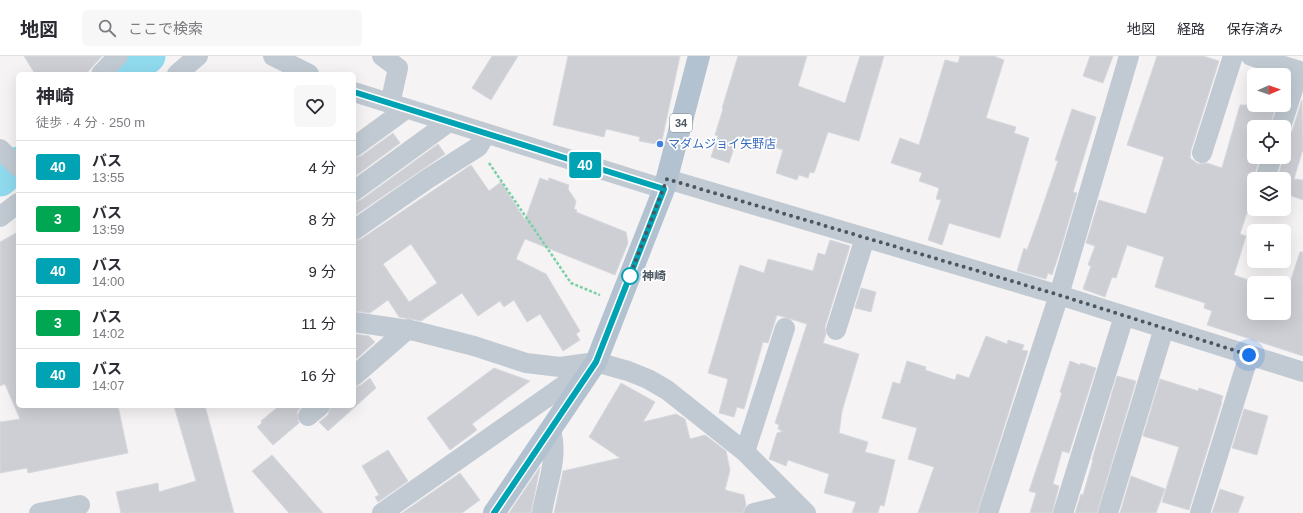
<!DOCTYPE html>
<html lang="ja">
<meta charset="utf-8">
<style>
:root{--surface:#fff;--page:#f7f7f7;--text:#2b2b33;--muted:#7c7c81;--line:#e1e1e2}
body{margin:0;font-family:Helvetica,"Noto Sans JP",sans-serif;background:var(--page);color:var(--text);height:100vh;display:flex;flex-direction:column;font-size:15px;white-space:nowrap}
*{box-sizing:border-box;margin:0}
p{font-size:13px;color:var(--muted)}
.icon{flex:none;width:22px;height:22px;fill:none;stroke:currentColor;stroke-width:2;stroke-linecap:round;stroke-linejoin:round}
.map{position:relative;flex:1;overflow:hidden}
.details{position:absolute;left:16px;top:16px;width:340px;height:336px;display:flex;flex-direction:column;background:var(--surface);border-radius:6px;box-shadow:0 4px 16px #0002}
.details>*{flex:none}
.badge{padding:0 8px;border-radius:3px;font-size:14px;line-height:26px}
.needle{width:26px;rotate:88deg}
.fabs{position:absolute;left:1247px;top:12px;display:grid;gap:8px}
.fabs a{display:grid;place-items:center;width:44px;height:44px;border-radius:6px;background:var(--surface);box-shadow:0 4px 16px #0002;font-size:20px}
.you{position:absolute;width:20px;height:20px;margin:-10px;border:3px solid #fff;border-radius:50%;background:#1a73e8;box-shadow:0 0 0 6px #1a73e833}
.map>.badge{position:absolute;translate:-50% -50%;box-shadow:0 0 0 2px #fff}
.round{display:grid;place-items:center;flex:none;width:42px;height:42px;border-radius:6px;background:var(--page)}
.head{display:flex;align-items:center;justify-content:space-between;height:68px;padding:0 20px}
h1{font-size:19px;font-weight:700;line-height:30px}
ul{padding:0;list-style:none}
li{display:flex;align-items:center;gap:12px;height:52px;padding:0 20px;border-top:1px solid var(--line)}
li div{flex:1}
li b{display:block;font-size:15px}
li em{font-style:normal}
li .badge{min-width:44px;font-weight:700;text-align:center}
header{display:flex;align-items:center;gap:24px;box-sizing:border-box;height:56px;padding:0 20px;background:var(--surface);border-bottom:1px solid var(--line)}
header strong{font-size:19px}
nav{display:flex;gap:22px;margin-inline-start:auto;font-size:14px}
.search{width:280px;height:36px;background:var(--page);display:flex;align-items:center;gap:10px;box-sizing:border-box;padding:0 14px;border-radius:6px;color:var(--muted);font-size:15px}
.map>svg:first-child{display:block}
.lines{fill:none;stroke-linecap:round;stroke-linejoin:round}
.river{stroke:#90daee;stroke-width:35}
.building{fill:#cdcfd5;stroke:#d7d9de;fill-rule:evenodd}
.path{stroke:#7ad0a6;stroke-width:2.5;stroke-dasharray:3 2;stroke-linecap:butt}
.minor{stroke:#c1cad2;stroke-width:20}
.major{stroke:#b3c2d1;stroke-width:22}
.line-casing{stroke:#fff;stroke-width:9}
.line{stroke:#00a3b4;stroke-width:6}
.walk{stroke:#4a5661;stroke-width:4;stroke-dasharray:0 7.2}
.shop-dot{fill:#3f7fe0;stroke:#fff;stroke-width:1.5}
.stop-dot{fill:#fff;stroke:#00a3b4;stroke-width:2}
.labels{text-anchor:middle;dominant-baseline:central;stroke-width:3.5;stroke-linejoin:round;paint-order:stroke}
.shield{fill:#fff;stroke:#808990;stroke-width:1}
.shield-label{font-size:11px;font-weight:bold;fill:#4a5661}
.shop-label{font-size:12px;fill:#366cbe;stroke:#fff;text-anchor:start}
.stop-label{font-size:12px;font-weight:bold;fill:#4a5661;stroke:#fff;text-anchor:start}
</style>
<header>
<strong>地図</strong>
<div class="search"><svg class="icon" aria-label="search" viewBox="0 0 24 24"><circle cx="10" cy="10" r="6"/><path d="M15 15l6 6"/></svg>ここで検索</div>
<nav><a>地図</a><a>経路</a><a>保存済み</a></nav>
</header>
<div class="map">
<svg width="1303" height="457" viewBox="0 0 1303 457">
<rect width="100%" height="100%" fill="#f5f3f3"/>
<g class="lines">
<path class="river" d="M126,18L148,0
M0,123L18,108"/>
</g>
<path class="building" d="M24,0H102L86,18H35Z
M492,0H518L491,44L472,32Z
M568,0H680L661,89L639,85L640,81L606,73L604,81L553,69Z
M738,0H807L798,30L845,47L860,0H884L859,85L828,76L814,117L810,116L808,122L799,119L797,124L776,117L783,94L738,80L729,107L711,101L718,80L715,79L723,53L722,52Z
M960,0H994L1004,4L986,62L1016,71L1014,77L1029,82L1000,182L949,167L942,189L928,184L941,144L936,143L939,132L919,125L922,117L891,107L900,82L919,89L945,4L958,7Z
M1090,0H1113L1103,27L1083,20Z
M1157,0H1203L1219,5L1191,94L1190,102L1198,108L1207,107L1222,112L1240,49H1276L1270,71H1254V101H1260L1254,120V135L1240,178L1246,180L1234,219L1254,226V257H1284V245L1300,196H1303V300L1207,269L1212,255L1204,252L1205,247L1155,231L1164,201L1127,189L1116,222L1112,221L1105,241L1083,233L1091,210L1088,209L1095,190L1086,187L1099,144L1146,158L1164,101L1127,89Z
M1302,44L1303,93L1294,123L1303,124V144L1289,139L1288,143L1284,142V123H1277L1284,101V82L1292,75Z
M1072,53L1096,61L1073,136L1077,137L1061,192L1052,219L1048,217L1046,223L1017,215L1024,192L1027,194L1040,158L1058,105L1055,104Z
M393,77L400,87L354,121V102L361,100Z
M438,88L445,98L354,160V146L361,144Z
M471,109L489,135L501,126L525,164L540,122L548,125L549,122L569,129L568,133L576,145L574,153L577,154L576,156L626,176L628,187L615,219L525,183L516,203L546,218L580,275L576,278L580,284L563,295L540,258L527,266L514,244L504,251L500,245L478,260L462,237L421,265L399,261L388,244L370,257L354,255V185L361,183ZM411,188L437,227L409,246L383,208Z
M18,176V350H118L128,397L28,417L27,412L0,417V366L20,363L5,328L0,330V186Z
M830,184L850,190L825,271L826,278L823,287L859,298L842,355L839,377L868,386L865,396L895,404L884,450L880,449L878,457H852L856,446L824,437L829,418L788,404L786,410L769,403L777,377L783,375L778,373L779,369L775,367L807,268L777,259L768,287L763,286L744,353L737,351L734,361L719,357L728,323L708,317L740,209L764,217L768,203L813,215L818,197L825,199Z
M861,232L876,236L871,256L855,252Z
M354,278L369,280L375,286L354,305Z
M986,280L1007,288L1008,284L1024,289L1022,294L1028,295L977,457H918L934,411L908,403L917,372L882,362L893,326L900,328L907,305L926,311L925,314L955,324L957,318L969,322Z
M1070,305L1080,309L1081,307L1096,312L1069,397L1062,395L1053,428L1059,430L1052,457H1030L1036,437L1029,435L1062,337L1060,336Z
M494,312L530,325L472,368L477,374L450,394L427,362Z
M1117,320L1136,325L1097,457H1075L1081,438L1083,439L1093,404H1092Z
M370,322L376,332L328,375L319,366L328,359L331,350H354V331L361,329Z
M1160,323L1198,335L1199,332L1223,340L1221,346H1222L1189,454L1162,446L1179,391L1143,380Z
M621,327L655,346L643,366L676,358L685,363L690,383L705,379L726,395L730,414L725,434L744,439L746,449L743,457H554L563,415L620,402L589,381Z
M174,350H205L234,457H121L116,436L158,427L159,436L196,425Z
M279,350H302L297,356L299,367L273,389L257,371L262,367L261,365Z
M1244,353L1268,360L1257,399L1232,392Z
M388,394L408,425L378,446L375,441L379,439L362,410Z
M272,399L323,457H289L252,415Z
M540,411L531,457H509Z
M460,417L480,444L462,457H402Z
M1131,420L1165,433L1156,457H1120Z
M1220,433L1244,441L1238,457H1212Z"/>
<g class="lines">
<path class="path" d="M489,107L571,227L600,239"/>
<path class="minor" d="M273,0L309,18
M382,0L398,12L390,48
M1251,0L1303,16
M101,18L118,0
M177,18L198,0
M354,36L664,133
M1281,71L1299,15
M354,91L406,53
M0,93L18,111
M1202,97L1233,0
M667,123L1059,239L1303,316
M1265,123L1272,101
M354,135L449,66
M0,161L18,147
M354,174L429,122L478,91L486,78
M354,266L415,275L474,290L526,307L560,311L596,306L628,315L648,323L667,334L745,396L806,457
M836,274L865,182
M354,320L408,273
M308,360L320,350
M745,396L785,272
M39,457L80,449
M382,457L593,309
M542,457C546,430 559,402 551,375
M754,457L796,447
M988,457L1059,239L1129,0
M1063,457L1124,260
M1108,457L1164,272
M1200,457L1249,299"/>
<path class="major" d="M494,457L596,306L664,133L699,0"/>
</g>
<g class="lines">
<g class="line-casing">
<path id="line" d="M354,36L664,133L596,306L494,457"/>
</g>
<use href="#line" class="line"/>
<path class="walk" d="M630,220L629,222L667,123L1059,239L1249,299"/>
</g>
<circle class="shop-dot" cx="660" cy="88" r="4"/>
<circle class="stop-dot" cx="630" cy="220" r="8"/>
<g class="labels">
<rect class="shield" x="670" y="58" width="22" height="18" rx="3"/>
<g class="shield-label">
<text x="681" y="67">34</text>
</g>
<g class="shop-label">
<text x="668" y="88">マダムジョイ矢野店</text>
</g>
<g class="stop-label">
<text x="642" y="220">神崎</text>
</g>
</g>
</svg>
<div class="fabs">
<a><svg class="needle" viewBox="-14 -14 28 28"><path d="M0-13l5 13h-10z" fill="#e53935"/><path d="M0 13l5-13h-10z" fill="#7c7c81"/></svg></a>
<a><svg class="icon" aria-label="locate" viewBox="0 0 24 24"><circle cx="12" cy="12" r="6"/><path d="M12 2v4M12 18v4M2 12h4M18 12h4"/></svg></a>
<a><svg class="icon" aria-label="layers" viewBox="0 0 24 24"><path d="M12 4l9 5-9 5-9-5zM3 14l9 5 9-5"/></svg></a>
<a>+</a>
<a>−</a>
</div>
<div class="you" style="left:1249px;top:299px"></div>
<b class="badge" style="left:585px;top:109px;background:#00a3b4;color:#fff">40</b>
<section class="details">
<div class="head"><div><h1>神崎</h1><p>徒歩 · 4 分 · 250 m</p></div><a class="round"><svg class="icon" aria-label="heart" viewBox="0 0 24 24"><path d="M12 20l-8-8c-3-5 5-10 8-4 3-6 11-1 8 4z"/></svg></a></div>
<ul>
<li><span class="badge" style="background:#00a3b4;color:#fff">40</span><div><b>バス</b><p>13:55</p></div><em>4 分</em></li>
<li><span class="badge" style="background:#00a651;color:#fff">3</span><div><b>バス</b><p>13:59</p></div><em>8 分</em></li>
<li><span class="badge" style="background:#00a3b4;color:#fff">40</span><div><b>バス</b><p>14:00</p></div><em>9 分</em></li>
<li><span class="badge" style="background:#00a651;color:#fff">3</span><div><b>バス</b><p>14:02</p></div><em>11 分</em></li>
<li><span class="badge" style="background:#00a3b4;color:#fff">40</span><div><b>バス</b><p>14:07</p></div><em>16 分</em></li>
</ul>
</section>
</div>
